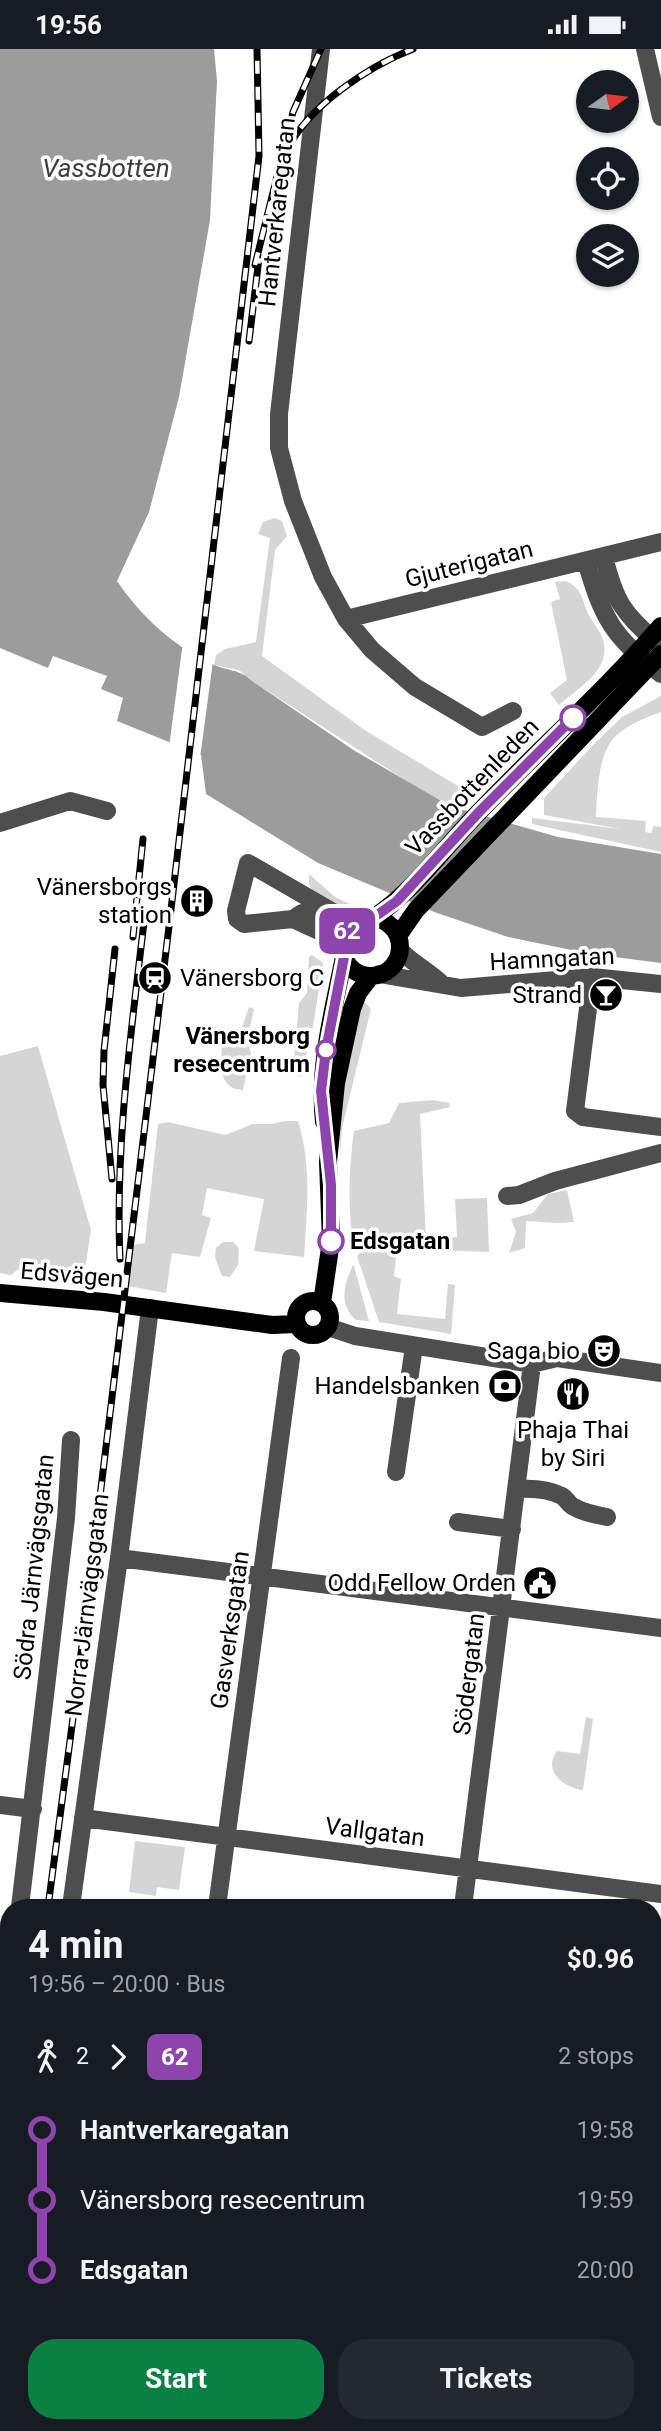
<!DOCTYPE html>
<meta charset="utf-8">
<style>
:root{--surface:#171b24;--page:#242831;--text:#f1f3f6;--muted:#9ea1a6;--accent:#0b8043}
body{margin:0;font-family:Roboto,sans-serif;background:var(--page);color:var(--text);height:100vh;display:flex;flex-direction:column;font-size:26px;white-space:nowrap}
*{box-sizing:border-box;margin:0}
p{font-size:23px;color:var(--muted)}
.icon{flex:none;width:38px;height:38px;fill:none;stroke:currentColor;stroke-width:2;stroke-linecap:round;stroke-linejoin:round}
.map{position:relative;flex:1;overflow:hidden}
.panel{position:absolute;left:0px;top:1850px;width:662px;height:534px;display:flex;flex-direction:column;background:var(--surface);border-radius:28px 28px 0 0;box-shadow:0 2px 5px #0004}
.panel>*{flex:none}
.badge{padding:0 14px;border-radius:10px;font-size:24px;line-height:46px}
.needle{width:46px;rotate:76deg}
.fabs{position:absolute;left:576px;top:21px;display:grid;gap:14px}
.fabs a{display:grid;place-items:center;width:63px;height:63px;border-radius:50%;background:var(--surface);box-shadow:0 2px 5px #0004;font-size:35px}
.map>.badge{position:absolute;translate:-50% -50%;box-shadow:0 0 0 4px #fff}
.legs{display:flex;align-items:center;gap:10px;height:77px;padding:0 28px;font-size:23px}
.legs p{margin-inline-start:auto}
.summary{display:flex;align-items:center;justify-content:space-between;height:119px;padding:0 28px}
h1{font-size:38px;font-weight:700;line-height:52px}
.primary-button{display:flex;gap:14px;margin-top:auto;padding:14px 28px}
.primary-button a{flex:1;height:80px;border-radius:28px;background:var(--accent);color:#fff;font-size:28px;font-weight:700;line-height:80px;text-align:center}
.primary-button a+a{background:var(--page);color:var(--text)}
ul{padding:0 28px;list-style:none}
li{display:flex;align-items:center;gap:24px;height:70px;font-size:26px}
li i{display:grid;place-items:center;width:10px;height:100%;margin:0 9px;background:currentColor}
li i::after{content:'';width:18px;height:18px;margin:-9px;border:5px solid;border-radius:50%;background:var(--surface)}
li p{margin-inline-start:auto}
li:first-child i{background:linear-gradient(#0000 50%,currentColor 0)}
li:last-child i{background:linear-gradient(currentColor 50%,#0000 0)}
.status{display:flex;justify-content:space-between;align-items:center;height:49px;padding:0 35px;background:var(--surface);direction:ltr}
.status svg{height:19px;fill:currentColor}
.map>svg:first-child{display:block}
.green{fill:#d5d5d5}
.water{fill:#9c9c9c}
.pier{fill:#fff}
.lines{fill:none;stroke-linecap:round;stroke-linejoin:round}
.minor{stroke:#4e4e4e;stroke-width:18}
.major{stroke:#000;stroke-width:18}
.rail-casing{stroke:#000;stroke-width:7}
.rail{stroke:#fff;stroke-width:4.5;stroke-dasharray:13;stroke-linecap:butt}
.line-1-casing{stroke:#fff;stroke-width:16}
.line-1{stroke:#8e44ad;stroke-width:10}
.stop-1-dot{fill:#fff;stroke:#8e44ad;stroke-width:3.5}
.labels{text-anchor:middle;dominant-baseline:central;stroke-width:7;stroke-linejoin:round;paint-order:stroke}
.street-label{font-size:24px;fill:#000;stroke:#fff}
.poi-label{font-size:24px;fill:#000;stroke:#fff;text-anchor:end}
.stop-label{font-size:24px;font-weight:bold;fill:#000;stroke:#fff;text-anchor:end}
.water-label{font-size:26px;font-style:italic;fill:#3d3d3d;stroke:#fff}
</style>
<div class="status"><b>19:56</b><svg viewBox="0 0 49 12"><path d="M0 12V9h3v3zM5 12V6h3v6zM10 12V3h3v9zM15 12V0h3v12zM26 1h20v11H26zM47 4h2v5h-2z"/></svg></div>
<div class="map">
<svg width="661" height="2382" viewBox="0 0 661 2382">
<rect width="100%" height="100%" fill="#fff"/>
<path class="green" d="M275,469L282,472L287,487L275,501L262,607L366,682L468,743L456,764L252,632L239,621L214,616L216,606L225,600L256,593L270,489L258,485L263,473Z
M565,532C580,537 582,549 587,562C591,572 600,581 603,591C612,621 578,639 559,656L550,644L567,631L551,553L560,550L555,533Z
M661,647V663C644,669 621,678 610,694C598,712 597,747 596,768L646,772L645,783L651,784L654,777L661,778V803L532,775V769L621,780L544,766V749L595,694L622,668Z
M309,825L335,848L354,857C343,860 322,851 313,842C308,837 309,831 309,825Z
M312,906L323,914L313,977L301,1028L293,1023L299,954L307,944L309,908Z
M360,951L364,952L371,960L342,1079L340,1106L339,1062Z
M249,958L254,960L247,993L251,1004L243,1041C218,1040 221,1016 222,997L238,990Z
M38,997L91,1181L83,1234L34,1229L30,1221H17L11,1226L0,1224V1007Z
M434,1051L449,1054L450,1058L420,1065L426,1190L457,1188L455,1150L487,1149L489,1203L397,1200L394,1227L401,1230L397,1265L445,1270L448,1235L455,1236L451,1285L379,1273L357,1207L361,1203L357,1186L352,1187C348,1152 349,1117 354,1082L389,1074L399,1054Z
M286,1072H298C312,1117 307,1162 304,1208L254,1202L264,1150L207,1139L202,1166L211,1169L200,1208L172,1204L166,1244L128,1237L133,1196L145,1194L158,1075L168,1073L225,1086L253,1075H271Z
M567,1141L574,1173L557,1174L526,1172L525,1199L509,1204L516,1183L511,1170L533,1164L548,1145Z
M223,1193H233L239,1199L238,1216L230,1228L222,1227L215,1208L216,1199Z
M353,1216L354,1217L369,1272L356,1271C338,1255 344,1235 353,1216Z
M586,1668L593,1670L583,1741C564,1739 542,1722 557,1702L580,1705Z
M135,1792L185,1798L179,1841L157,1838L156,1847L129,1843Z
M653,1884L661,1885V1911L655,1942H653Z"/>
<path class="water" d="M0,0H214L217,32L210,171L179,348L149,463L117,532C140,566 174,598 212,615C227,622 240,620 252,632L355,702L450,757L558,788L661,805V914L591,905L508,888L437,864L318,814L206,745L201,706L117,672L123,649L101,640L107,627L53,607L48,619L0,599Z"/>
<path class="pier" d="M183,593L213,612L199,717L198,709L169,698Z"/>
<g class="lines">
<path class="minor" d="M321,0L279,365V399L293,452L323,528L346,570L372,601L415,638L482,678L513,662
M645,0L661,68
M604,508C617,559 624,563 661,598
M586,512C602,568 613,589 661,625
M346,570L661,493
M0,774L70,752L107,762
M333,863L248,814L236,862L237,870L244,875L293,870L302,864L333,863L350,869H366
M293,870L343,893
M400,901C413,915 429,922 442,935
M379,925L461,939L592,928L661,935
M592,928L575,1062L583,1068L661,1078
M507,1147L519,1146L555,1132L661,1104
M328,1278L355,1287L532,1315L557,1309L661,1324
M396,1423L414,1297
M518,1440C533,1439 548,1440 562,1447C567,1450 569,1456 574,1458C584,1464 596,1466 607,1468
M458,1473L512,1480
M119,1509L661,1579
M0,1756L33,1760
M83,1769L661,1845
M20,1858L66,1469L71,1391
M71,1858L119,1509L150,1259
M217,1858L291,1309
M463,1858L532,1315
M0,2016L9,1946
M653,2106L661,2107
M659,2203L661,2186
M0,2376L48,2382
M1,2377L9,2313
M396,2382V2375"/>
<path class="major" d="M373,869C414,842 444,799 478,764C538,701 604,643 661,577
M342 898a29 29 0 1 1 58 0a29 29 0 1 1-58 0Z
M398,887L416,861L661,605
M324,1073C318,1017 333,963 344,908
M0,1244L104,1253L272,1276L296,1275
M296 1269a17 17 0 1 1 34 0a17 17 0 1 1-34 0Z
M322,1254L331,1192L328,1113L336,1034L352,960L358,944L371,927"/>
<g class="rail-casing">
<path id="rail" d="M287,101C308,57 369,17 413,0
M255,216L293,63L321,0
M249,292L259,209
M133,888L143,790
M112,1130L103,1036L104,1002L115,900
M120,1210C115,1097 131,985 144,873
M48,1858L75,1654L170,869L259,107L257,0
M0,2200L9,2141"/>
</g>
<use href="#rail" class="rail"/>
</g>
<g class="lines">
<g class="line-1-casing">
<path id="line-1" d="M331,1192V1136L321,1042L326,1001L344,908L343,893L351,877L360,871L373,869L397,852L479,763L573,669"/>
</g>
<use href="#line-1" class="line-1"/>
</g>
<defs>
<g id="building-disc" transform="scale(1.75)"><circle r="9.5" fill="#000" stroke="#fff"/><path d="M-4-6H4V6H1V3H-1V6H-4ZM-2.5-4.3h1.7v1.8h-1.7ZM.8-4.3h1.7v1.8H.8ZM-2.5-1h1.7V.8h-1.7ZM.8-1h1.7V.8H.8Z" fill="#fff"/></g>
<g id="station-disc" transform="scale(1.75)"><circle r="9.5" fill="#000" stroke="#fff"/><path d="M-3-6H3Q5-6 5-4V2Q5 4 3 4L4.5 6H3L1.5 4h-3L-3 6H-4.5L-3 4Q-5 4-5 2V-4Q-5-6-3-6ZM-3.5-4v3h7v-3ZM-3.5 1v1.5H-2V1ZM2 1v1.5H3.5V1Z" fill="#fff"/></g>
<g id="bar-disc" transform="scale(1.75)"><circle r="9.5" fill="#000" stroke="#fff"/><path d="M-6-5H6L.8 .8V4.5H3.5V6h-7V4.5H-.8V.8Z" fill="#fff"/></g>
<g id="theatre-disc" transform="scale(1.75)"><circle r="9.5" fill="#000" stroke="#fff"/><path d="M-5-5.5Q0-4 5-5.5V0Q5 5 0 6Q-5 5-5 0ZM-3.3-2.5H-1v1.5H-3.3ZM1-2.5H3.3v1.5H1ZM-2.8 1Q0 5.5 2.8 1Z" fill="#fff"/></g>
<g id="bank-disc" transform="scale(1.75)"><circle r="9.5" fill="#000" stroke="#fff"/><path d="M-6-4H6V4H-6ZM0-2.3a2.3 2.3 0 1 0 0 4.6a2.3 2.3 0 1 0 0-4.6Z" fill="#fff"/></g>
<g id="restaurant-disc" transform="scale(1.75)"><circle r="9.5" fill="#000" stroke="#fff"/><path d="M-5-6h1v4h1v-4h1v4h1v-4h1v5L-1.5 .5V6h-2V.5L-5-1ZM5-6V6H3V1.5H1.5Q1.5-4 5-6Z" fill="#fff"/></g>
<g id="civic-disc" transform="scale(1.75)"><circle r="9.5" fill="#000" stroke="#fff"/><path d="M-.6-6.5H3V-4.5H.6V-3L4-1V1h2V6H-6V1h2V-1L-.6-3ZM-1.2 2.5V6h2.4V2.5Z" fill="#fff"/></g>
</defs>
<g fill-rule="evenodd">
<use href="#building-disc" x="197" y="852"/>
<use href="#station-disc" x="155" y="929"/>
<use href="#bar-disc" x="606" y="946"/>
<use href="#theatre-disc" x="604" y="1302"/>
<use href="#bank-disc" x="505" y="1337"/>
<use href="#restaurant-disc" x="573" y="1345"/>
<use href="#civic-disc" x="540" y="1534"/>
</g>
<g class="stop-1-dot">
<circle cx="573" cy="669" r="12"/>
<circle cx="326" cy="1001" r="9"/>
<circle cx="331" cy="1192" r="12"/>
</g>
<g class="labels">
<g class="street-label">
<text transform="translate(277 163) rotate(-84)">Hantverkaregatan</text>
<text transform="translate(469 515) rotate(-14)">Gjuterigatan</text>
<text transform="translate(472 738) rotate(-46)">Vassbottenleden</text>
<text transform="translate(552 910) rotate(-3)">Hamngatan</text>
<text transform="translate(72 1226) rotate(5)">Edsvägen</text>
<text transform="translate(34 1518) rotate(-84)">Södra Järnvägsgatan</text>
<text transform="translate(87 1556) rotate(-83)">Norra Järnvägsgatan</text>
<text transform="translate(230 1581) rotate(-82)">Gasverksgatan</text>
<text transform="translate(469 1625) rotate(-83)">Södergatan</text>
<text transform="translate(375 1783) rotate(7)">Vallgatan</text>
</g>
<g class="poi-label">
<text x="172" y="838">Vänersborgs<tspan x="172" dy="28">station</tspan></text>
<text x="180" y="929" text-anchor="start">Vänersborg C</text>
<text x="582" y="946">Strand</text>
<text x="580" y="1302">Saga bio</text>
<text x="480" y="1337">Handelsbanken</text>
<text x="573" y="1381" text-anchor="middle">Phaja Thai<tspan x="573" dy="28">by Siri</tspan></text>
<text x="516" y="1534">Odd Fellow Orden</text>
</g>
<g class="stop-label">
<text x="310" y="987">Vänersborg<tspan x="310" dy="28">resecentrum</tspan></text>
<text x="350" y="1192" text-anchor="start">Edsgatan</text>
</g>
<g class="water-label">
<text x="106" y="119">Vassbotten</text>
</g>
</g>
</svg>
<div class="fabs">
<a><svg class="needle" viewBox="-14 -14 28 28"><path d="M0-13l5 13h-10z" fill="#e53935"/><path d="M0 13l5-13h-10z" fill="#9ea1a6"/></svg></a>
<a><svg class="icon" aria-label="locate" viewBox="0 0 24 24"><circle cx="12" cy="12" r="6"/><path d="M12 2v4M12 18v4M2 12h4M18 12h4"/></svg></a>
<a><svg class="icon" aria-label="layers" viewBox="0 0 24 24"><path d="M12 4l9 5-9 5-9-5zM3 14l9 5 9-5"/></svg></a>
</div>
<b class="badge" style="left:347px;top:882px;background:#8e44ad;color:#fff">62</b>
<section class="panel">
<div class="summary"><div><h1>4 min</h1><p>19:56 – 20:00 · Bus</p></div><b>$0.96</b></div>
<div class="legs"><svg class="icon" aria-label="walk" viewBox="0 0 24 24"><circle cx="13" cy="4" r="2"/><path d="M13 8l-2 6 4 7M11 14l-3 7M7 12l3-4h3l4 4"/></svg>2<svg class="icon" aria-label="forward" viewBox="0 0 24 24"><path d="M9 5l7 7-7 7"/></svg><b class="badge" style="background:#8e44ad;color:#fff">62</b><p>2 stops</p></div>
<ul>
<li><i style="color:#8e44ad"></i><b>Hantverkaregatan</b><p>19:58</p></li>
<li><i style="color:#8e44ad"></i><span>Vänersborg resecentrum</span><p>19:59</p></li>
<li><i style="color:#8e44ad"></i><b>Edsgatan</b><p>20:00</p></li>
</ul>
<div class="primary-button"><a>Start</a><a>Tickets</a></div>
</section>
</div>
